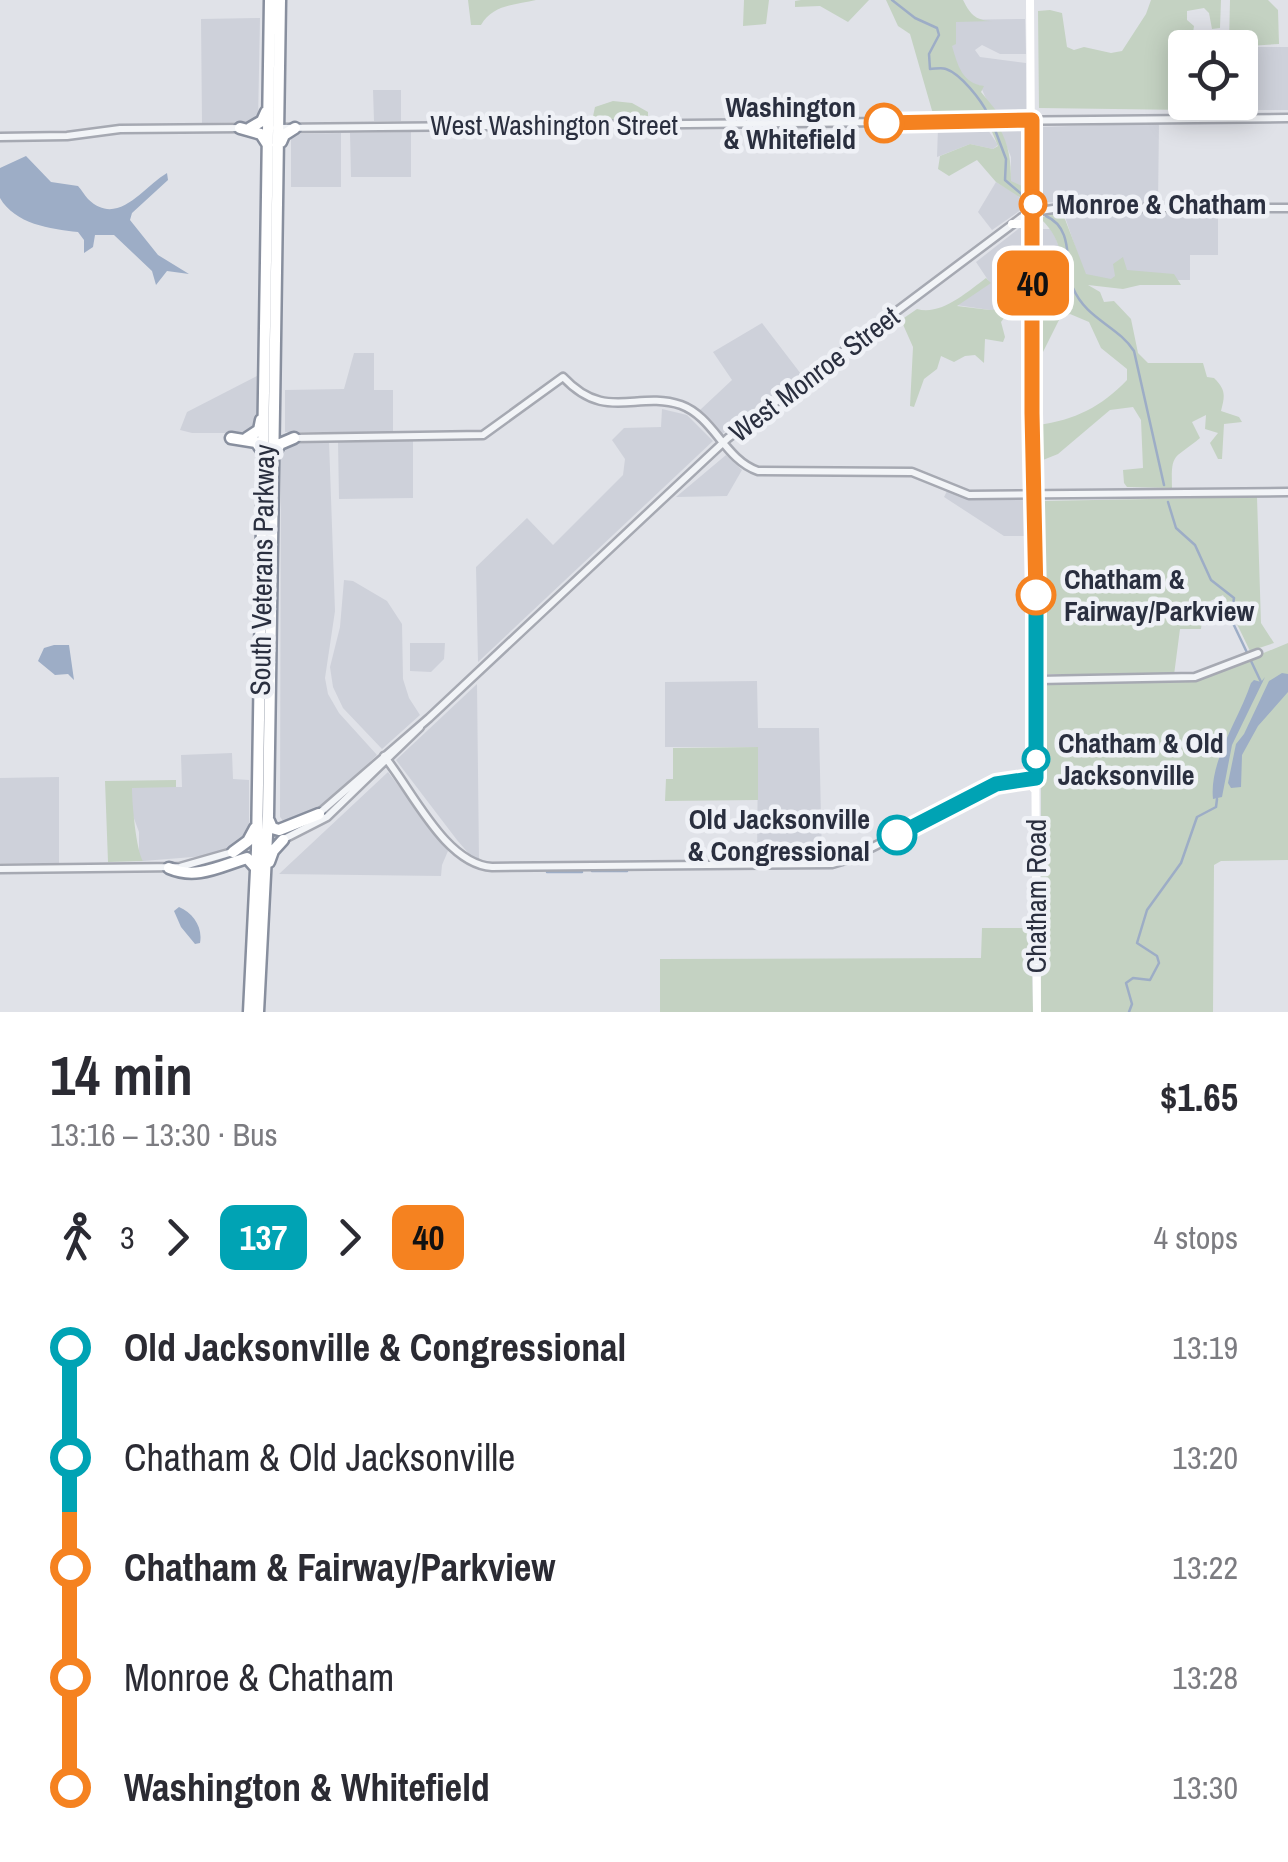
<!DOCTYPE html>
<meta charset="utf-8">
<style>
:root{--surface:#fff;--page:#f2f2f3;--text:#2b2b33;--muted:#7c7c81}
body{margin:0;font-family:"Archivo Narrow",sans-serif;background:var(--page);color:var(--text);height:100vh;display:flex;flex-direction:column;font-size:38px;white-space:nowrap}
*{box-sizing:border-box;margin:0}
p{font-size:32px;color:var(--muted)}
.icon{flex:none;width:55px;height:55px;fill:none;stroke:currentColor;stroke-width:2;stroke-linecap:round;stroke-linejoin:round}
.map{position:relative;height:1012px;overflow:hidden}
.details{display:flex;flex-direction:column;background:var(--surface);flex:1}
.details>*{flex:none}
.badge{padding:0 20px;border-radius:15px;font-size:35px;line-height:65px}
.controls{position:absolute;left:1168px;top:30px;display:grid;gap:20px}
.controls a{display:grid;place-items:center;width:90px;height:90px;border-radius:10px;background:var(--surface);box-shadow:0 5px 25px #0003;font-size:50px}
.map>.badge{position:absolute;translate:-50% -50%;box-shadow:0 0 0 5px #fff}
.legs{display:flex;align-items:center;gap:15px;height:110px;padding:0 50px;font-size:32px}
.legs p{margin-inline-start:auto}
.head{display:flex;align-items:center;justify-content:space-between;height:170px;padding:0 50px}
h1{font-size:55px;font-weight:700;line-height:75px}
ul{padding:0 50px;list-style:none}
li{display:flex;align-items:center;gap:35px;height:110px;font-size:38px}
li i{display:grid;place-items:center;width:15px;height:100%;margin:0 12px;background:currentColor}
li i::after{content:'';width:25px;height:25px;margin:-12px;border:8px solid;border-radius:50%;background:var(--surface)}
li p{margin-inline-start:auto}
li:first-child i{background:linear-gradient(#0000 50%,currentColor 0)}
li:last-child i{background:linear-gradient(currentColor 50%,#0000 0)}
.map>svg:first-child{display:block}
.built{fill:#ced1da}
.green{fill:#c4d2c2}
.water{fill:#9dadc6}
.lines{fill:none;stroke-linecap:round;stroke-linejoin:round}
.stream{stroke:#9dadc6;stroke-width:2.5}
.tertiary-casing{stroke:#a6a9b2;stroke-width:11}
.trunk-casing{stroke:#888f9e;stroke-width:15}
.tertiary{stroke:#f2f4f7;stroke-width:6}
.secondary{stroke:#fff;stroke-width:8}
.trunk{stroke:#fff;stroke-width:10}
.line-1-casing{stroke:#fff;stroke-width:22}
.line-2-casing{stroke:#fff;stroke-width:22}
.line-1{stroke:#00a3b4;stroke-width:15}
.line-2{stroke:#f58220;stroke-width:15}
.stop-2-dot{fill:#fff;stroke:#f58220;stroke-width:5}
.stop-1-dot{fill:#fff;stroke:#00a3b4;stroke-width:5}
.labels{text-anchor:middle;dominant-baseline:central;stroke-width:9;stroke-linejoin:round;paint-order:stroke}
.stop-label{font-size:28px;font-weight:bold;fill:#2a2f3f;stroke:#eff1f6;text-anchor:start}
.street-label{font-size:28px;fill:#2a2f3f;stroke:#eff1f6}
</style>
<div class="map">
<svg width="1288" height="1012" viewBox="0 0 1288 1012">
<rect width="100%" height="100%" fill="#e0e2e8"/>
<path class="built" d="M260,18L258,122L202,123L201,19Z
M1025,19L1026,54H1000L982,45L975,50L980,57L1026,63V111L992,112L980,85H971L959,72L949,44L948,20Z
M1220,47H1288V110H1221V103L1240,102V48Z
M373,90H401V121H374Z
M1159,123L1158,204L1040,202L1041,127Z
M986,127L998,145L993,149L970,144L937,157L938,128Z
M999,127H1021L1026,130L1027,188H1020L1011,182V157Z
M411,132V177H351L350,133Z
M341,133V187H291V134Z
M996,182L1018,195L1025,207L992,230L978,212Z
M1218,213V255H1190V280H1110L1085,276L1064,214Z
M1022,226L1028,230L1025,308L990,310L956,305L990,283L976,262Z
M1038,229H1052L1063,257L1064,281L1038,282Z
M762,323L801,374L722,434L700,410L732,380L713,352Z
M354,353H374V390H393V432H285V390L344,389Z
M257,376V427L245,433H192L180,430L187,412Z
M662,409L687,415L713,441L478,662L476,567L527,518L553,545L623,475L625,459L612,440L624,428L661,427Z
M329,441L335,611L325,678L328,694L339,713L377,755L326,804L286,824L280,817L281,446L294,442Z
M338,441H413V498L339,499Z
M726,455L742,470L727,496L676,497Z
M947,491L969,499L1029,500L1031,536H1004L944,497Z
M344,580L353,581L387,601L402,624L403,679L409,698L420,715L382,749L343,708L333,687L330,667L340,627Z
M410,643H445L444,659L431,672L410,671Z
M757,681L758,728H819L822,861L757,862L758,747H665V682Z
M477,684L479,860L470,855L457,840L396,760Z
M232,753L233,779L249,780V831L242,843L205,856L143,861L139,856V832L132,813V787H182L181,755Z
M388,772L448,851L442,865L441,876L279,874Z
M59,777V863H0V778Z"/>
<path class="green" d="M468,0H536C516,5 493,4 481,25H471Z
M744,0H769L766,24L743,26Z
M869,0L848,22L820,6L795,7V1L801,0Z
M886,0H963C971,16 977,21 994,21L956,22V44L952,46C958,66 962,83 984,86L981,92L999,114H933L910,34L898,26Z
M1151,0H1221L1220,28L1212,29L1209,13L1204,8L1187,11V20L1194,26L1191,47L1185,48V102L1188,103L1189,110L1039,108L1038,11L1050,10L1062,13L1067,47L1074,50L1084,47L1111,53L1122,51L1146,14Z
M1230,0H1268L1278,10L1279,44L1232,47L1229,43Z
M613,101L632,103L648,112V120L592,121L595,107Z
M990,127H999C1009,145 1011,161 1011,181L1026,188V201L996,182L977,160L949,176L938,169L940,156L970,144L993,149L998,146Z
M1047,214H1063L1086,274L1111,279L1115,276L1113,264L1123,257L1127,270L1174,274L1181,285H1140L1123,289L1088,285L1100,292L1104,302L1114,301L1131,319L1138,353L1148,363H1203L1207,377L1214,378C1226,390 1225,395 1221,411L1239,417L1242,422L1224,424L1222,459H1218L1210,443L1218,433L1205,429L1206,415L1192,422L1200,438C1174,460 1171,451 1172,488L1127,487L1124,483L1123,470L1143,468L1141,420L1133,407L1110,410L1058,454L1038,462V425C1075,420 1101,407 1127,380V369L1101,348L1089,322L1070,314L1060,318L1043,352L1037,353L1039,283L1064,281C1063,256 1059,236 1041,219Z
M986,278L991,283L957,306L990,310L1024,306L1028,316L1007,314L1001,322L1005,337L1003,342L985,339L984,363L975,355L965,356L954,362L941,356L937,369L924,379L914,407L910,406L913,347L901,320L917,309C941,316 967,292 986,278Z
M1257,497L1261,623L1274,643L1250,651L1223,595L1204,604L1201,629H1180L1174,675L1042,674L1041,501Z
M1288,643V860L1221,861L1214,865L1213,1012H1041V685L1198,680Z
M758,747V800L665,801L666,779H673V748Z
M176,780V787L132,788C132,803 136,850 143,861L108,862L105,781Z
M982,928H1031L1033,1012H660V959L981,958Z"/>
<path class="water" d="M26,156L51,182L78,186C82,190 84,195 88,199C118,228 143,187 167,173L168,180L132,213L130,220L158,255L189,274L167,271L156,285L152,271L114,235H95L93,247L84,253V240L78,232C50,229 15,224 0,198V168Z
M54,645H69L74,680L68,674L55,675L38,661L44,648Z
M1282,673L1288,674V692L1258,726L1242,755L1241,787L1231,788L1228,783L1236,744L1244,734L1269,681Z
M1265,677L1232,745L1222,797L1213,799C1209,761 1239,719 1251,683L1254,680L1261,682Z
M179,907C193,913 203,927 200,943L195,944L181,927L174,911Z"/>
<g class="lines">
<path class="stream" d="M892,0L915,18L937,28L939,35L929,54L930,69C935,69 941,67 946,69C961,74 981,100 988,114
M994,127L1006,159L1005,180L1026,198
M1046,216C1075,229 1064,264 1073,288C1086,319 1118,326 1134,351L1164,485
M1168,502L1176,528L1195,545L1211,580L1234,598L1231,619L1261,682
M592,871H627
M547,872H582
M1129,1012L1132,1004L1126,983L1133,978L1150,980L1159,963L1157,956L1137,943L1147,910L1181,863L1197,817L1216,807L1217,799"/>
<g class="tertiary-casing">
<path id="tertiary" d="M276,128L1288,118
M0,137L67,136L120,129L243,128
M293,438L483,435L563,377C606,423 636,390 681,405C714,417 725,460 758,471L912,472L969,495L1288,492
M1037,680L1195,677L1258,653
M384,756C412,790 445,864 492,867L832,864L849,859L1006,780
M316,816L429,718L728,438L1022,217L1033,212L1060,208H1288
M280,841L327,817L420,727
M0,869L180,867L236,851"/>
</g>
<g class="trunk-casing">
<path id="trunk" d="M240,128L261,134L268,145
M250,128L262,121L266,112
M281,142L284,135L295,128
M231,438L256,442L263,452
M247,438L259,430L261,420
M276,451L280,444L294,438
M269,821L272,828L279,830L319,814
M233,852L248,841L255,828
M269,862L273,851L283,840
M169,868C197,880 220,866 247,858L255,867
M249,1012L257,850L270,0
M258,1012L268,816L280,0"/>
</g>
<use href="#tertiary" class="tertiary"/>
<path class="secondary" d="M1030,0L1037,1012
M1012,224H1026L1032,233
M1003,781H1028L1034,789"/>
<use href="#trunk" class="trunk"/>
</g>
<g class="lines">
<g class="line-1-casing">
<path id="line-1" d="M897,835L996,784L1036,778V595"/>
</g>
<g class="line-2-casing">
<path id="line-2" d="M884,123L1032,120V413L1036,595"/>
</g>
<use href="#line-1" class="line-1"/>
<use href="#line-2" class="line-2"/>
</g>
<g class="stop-2-dot">
<circle cx="884" cy="123" r="18"/>
<circle cx="1033" cy="204" r="12"/>
<circle cx="1036" cy="595" r="18"/>
</g>
<g class="stop-1-dot">
<circle cx="1036" cy="759" r="12"/>
<circle cx="897" cy="835" r="18"/>
</g>
<g class="labels">
<g class="stop-label">
<text x="856" y="107" text-anchor="end">Washington<tspan x="856" dy="32">&amp; Whitefield</tspan></text>
<text x="1056" y="204">Monroe &amp; Chatham</text>
<text x="1064" y="579">Chatham &amp;<tspan x="1064" dy="32">Fairway/Parkview</tspan></text>
<text x="1058" y="743">Chatham &amp; Old<tspan x="1058" dy="32">Jacksonville</tspan></text>
<text x="870" y="819" text-anchor="end">Old Jacksonville<tspan x="870" dy="32">&amp; Congressional</tspan></text>
</g>
<g class="street-label">
<text x="554" y="125">West Washington Street</text>
<text transform="translate(814 374) rotate(-37)">West Monroe Street</text>
<text transform="translate(262 570) rotate(-89)">South Veterans Parkway</text>
<text transform="translate(1036 896) rotate(-90)">Chatham Road</text>
</g>
</g>
</svg>
<div class="controls">
<a><svg class="icon" aria-label="locate" viewBox="0 0 24 24"><circle cx="12" cy="12" r="6"/><path d="M12 2v4M12 18v4M2 12h4M18 12h4"/></svg></a>
</div>
<b class="badge" style="left:1033px;top:283px;background:#f58220;color:#111">40</b>
</div>
<section class="details">
<div class="head"><div><h1>14 min</h1><p>13:16 – 13:30 · Bus</p></div><b>$1.65</b></div>
<div class="legs"><svg class="icon" aria-label="walk" viewBox="0 0 24 24"><circle cx="13" cy="4" r="2"/><path d="M13 8l-2 6 4 7M11 14l-3 7M7 12l3-4h3l4 4"/></svg>3<svg class="icon" aria-label="forward" viewBox="0 0 24 24"><path d="M9 5l7 7-7 7"/></svg><b class="badge" style="background:#00a3b4;color:#fff">137</b><svg class="icon" aria-label="forward" viewBox="0 0 24 24"><path d="M9 5l7 7-7 7"/></svg><b class="badge" style="background:#f58220;color:#111">40</b><p>4 stops</p></div>
<ul>
<li><i style="color:#00a3b4"></i><b>Old Jacksonville &amp; Congressional</b><p>13:19</p></li>
<li><i style="color:#00a3b4"></i><span>Chatham &amp; Old Jacksonville</span><p>13:20</p></li>
<li><i style="color:#f58220"></i><b>Chatham &amp; Fairway/Parkview</b><p>13:22</p></li>
<li><i style="color:#f58220"></i><span>Monroe &amp; Chatham</span><p>13:28</p></li>
<li><i style="color:#f58220"></i><b>Washington &amp; Whitefield</b><p>13:30</p></li>
</ul>
</section>
